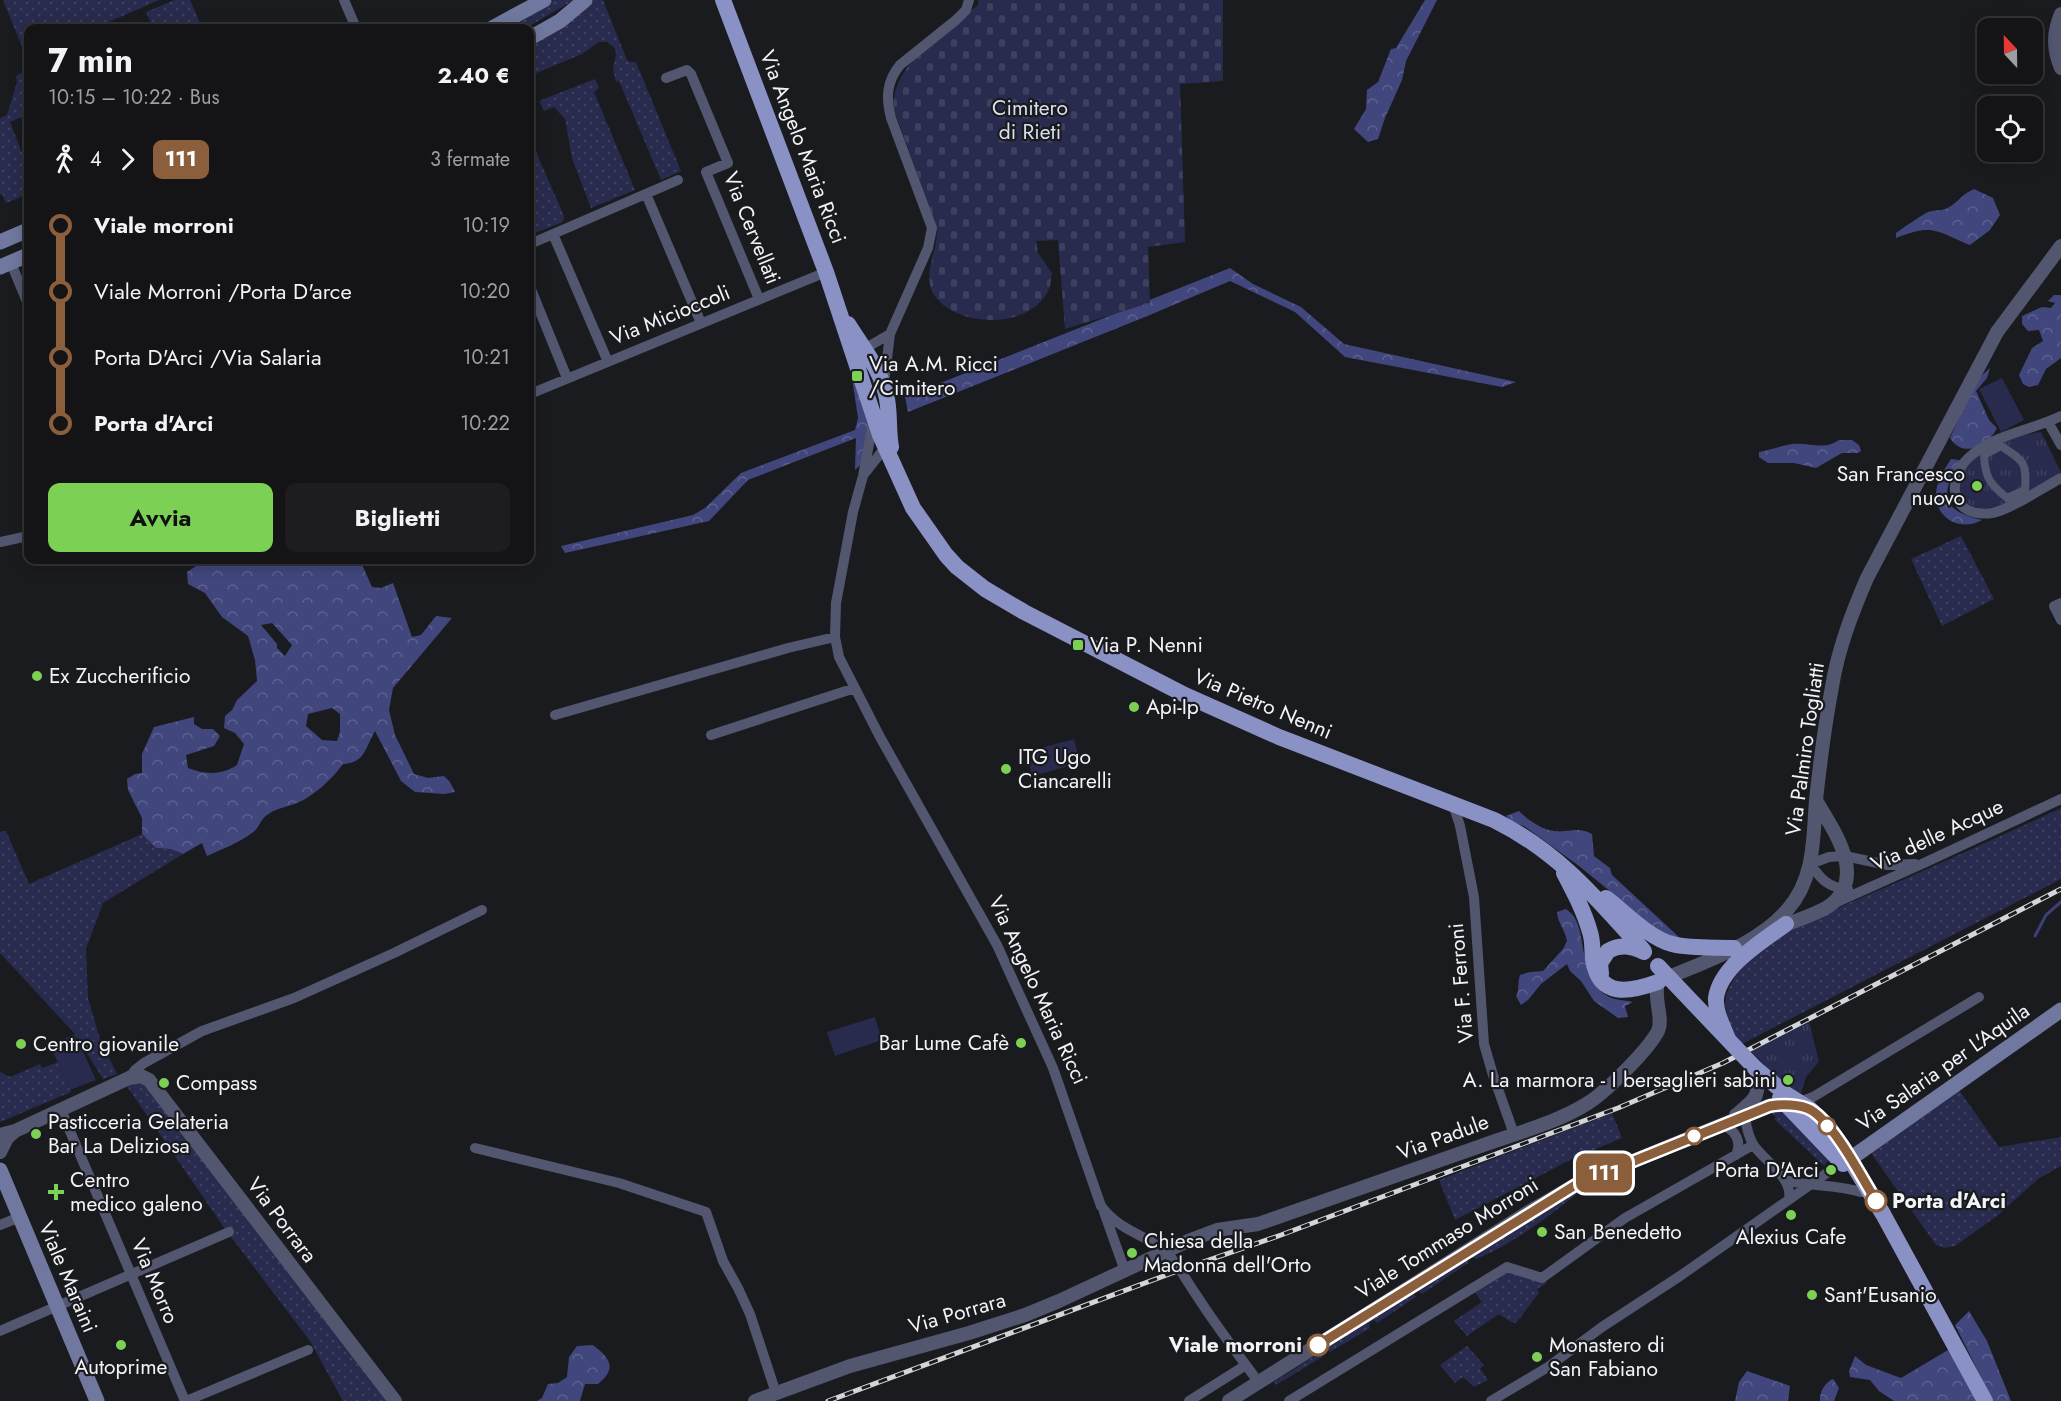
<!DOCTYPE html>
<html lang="it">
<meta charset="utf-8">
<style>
:root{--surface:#141417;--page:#1d1d20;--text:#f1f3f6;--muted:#9d9ea1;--line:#333336;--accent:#7cd154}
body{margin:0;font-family:Jost,sans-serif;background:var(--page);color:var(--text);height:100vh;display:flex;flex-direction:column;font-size:22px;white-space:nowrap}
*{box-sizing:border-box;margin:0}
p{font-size:20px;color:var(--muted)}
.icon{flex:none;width:33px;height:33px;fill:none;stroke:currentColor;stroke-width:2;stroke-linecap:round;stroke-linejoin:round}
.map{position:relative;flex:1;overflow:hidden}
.drawer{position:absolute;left:24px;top:24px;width:510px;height:540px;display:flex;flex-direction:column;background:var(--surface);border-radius:12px;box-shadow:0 3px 15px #0003,0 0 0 2px var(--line)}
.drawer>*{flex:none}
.badge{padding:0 12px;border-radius:9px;font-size:21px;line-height:39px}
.needle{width:39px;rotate:338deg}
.buttons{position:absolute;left:1977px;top:18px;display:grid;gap:12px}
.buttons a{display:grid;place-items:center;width:66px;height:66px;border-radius:12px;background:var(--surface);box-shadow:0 3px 15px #0003,0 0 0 2px var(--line);font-size:30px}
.map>.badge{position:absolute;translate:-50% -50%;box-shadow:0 0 0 3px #fff}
.legs{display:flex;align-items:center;gap:9px;height:66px;padding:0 24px;font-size:20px}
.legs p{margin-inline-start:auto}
.head{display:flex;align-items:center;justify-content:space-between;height:102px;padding:0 24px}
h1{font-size:33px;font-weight:700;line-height:45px}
.primary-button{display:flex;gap:12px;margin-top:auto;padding:12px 24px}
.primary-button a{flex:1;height:69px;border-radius:12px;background:var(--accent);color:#111;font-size:24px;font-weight:700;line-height:69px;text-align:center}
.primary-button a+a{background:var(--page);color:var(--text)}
ul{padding:0 24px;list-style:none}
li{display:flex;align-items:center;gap:21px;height:66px;font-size:22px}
li i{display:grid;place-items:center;width:9px;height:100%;margin:0 8px;background:currentColor}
li i::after{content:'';width:15px;height:15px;margin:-8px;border:4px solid;border-radius:50%;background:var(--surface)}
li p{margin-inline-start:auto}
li:first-child i{background:linear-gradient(#0000 50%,currentColor 0)}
li:last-child i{background:linear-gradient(currentColor 50%,#0000 0)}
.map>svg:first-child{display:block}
.grass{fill:url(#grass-dots)}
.forest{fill:url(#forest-crowns);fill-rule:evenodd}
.cemetery{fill:url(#cemetery-stones)}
.park{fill:url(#park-tufts)}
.pitch{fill:#282b4d}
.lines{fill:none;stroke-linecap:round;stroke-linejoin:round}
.stream{stroke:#3b4076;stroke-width:3}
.pedestrian{stroke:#52566f;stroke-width:8}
.minor{stroke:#52566f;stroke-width:10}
.tertiary{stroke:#52566f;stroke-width:14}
.secondary{stroke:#71789f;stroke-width:15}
.primary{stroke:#8a91c5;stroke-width:16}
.rail-casing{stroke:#d4d5d8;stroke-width:5}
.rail{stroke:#1a1b1f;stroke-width:3;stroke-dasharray:9;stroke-linecap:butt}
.primary-bridge{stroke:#8a91c5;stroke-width:16}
.line-1-casing{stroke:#fff;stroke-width:14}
.line-1{stroke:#8b5e3c;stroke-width:9}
.poi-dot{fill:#7cd154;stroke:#1a1b1f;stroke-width:2}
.stop-1-dot{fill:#fff;stroke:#8b5e3c;stroke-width:3}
.labels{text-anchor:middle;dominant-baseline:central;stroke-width:4.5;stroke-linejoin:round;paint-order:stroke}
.park-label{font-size:21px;fill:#dbdeef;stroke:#1a1b1f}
.street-label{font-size:21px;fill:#f3f4f7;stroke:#1a1b1f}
.poi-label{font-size:21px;fill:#f3f4f7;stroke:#1a1b1f;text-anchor:start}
.stop-label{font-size:21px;font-weight:bold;fill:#f3f4f7;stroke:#1a1b1f;text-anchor:start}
</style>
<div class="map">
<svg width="2061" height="1401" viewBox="0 0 2061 1401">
<defs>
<pattern id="grass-dots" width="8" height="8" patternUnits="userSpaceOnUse" patternTransform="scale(1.5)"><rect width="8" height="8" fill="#282b4d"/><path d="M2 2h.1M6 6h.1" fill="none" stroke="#3d405f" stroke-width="1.8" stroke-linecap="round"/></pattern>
<pattern id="forest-crowns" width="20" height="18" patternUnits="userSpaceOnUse" patternTransform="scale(1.5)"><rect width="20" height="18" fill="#41467d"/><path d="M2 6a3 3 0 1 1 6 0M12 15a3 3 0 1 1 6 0" fill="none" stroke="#5d6190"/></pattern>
<pattern id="cemetery-stones" width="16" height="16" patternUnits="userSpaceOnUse" patternTransform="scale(1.5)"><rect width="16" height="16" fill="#282b4d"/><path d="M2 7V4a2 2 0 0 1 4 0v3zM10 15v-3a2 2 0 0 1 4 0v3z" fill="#3d405f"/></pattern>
<pattern id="park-tufts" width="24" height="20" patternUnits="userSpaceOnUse" patternTransform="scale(1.5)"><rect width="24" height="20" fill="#282b4d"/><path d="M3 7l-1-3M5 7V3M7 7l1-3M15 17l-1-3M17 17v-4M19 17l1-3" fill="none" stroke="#3d405f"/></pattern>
</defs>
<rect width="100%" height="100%" fill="#1a1b1f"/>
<path class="grass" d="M3,0H159L95,28H28L27,59Z
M175,0H190L202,28H153L146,12Z
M554,0H574L526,28H499Z
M593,0H603L627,60L631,62H636L681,171L661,180L619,81L616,82L613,69L616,55L615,48L607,42H599L582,54L534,74L530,73V41L565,22Z
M21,73L28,84V114L10,122L28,168V194L6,203L2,194L0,195V118L7,115L17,82L16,76Z
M595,79L599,88L594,92L635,190L591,208L572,158L565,119L554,107L544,111L539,101Z
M530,138L564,216L563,222L530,235Z
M1961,536L1994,599L1942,626L1911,559Z
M2061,808V879L1740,1045C1732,1031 1721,1010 1727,993C1735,970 1761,947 1783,935C1822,913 1866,896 1907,878C1959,855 2010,832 2061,808Z
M6,831L29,884L142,834L156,848L171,849L183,854L103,903L86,949L88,998L100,1039L117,1074L103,1079L75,1034L0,953V832Z
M58,1062L71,1092L0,1122V1072L10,1077L40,1064L42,1068Z
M136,1079L145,1083L395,1401H343L310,1341L225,1229L126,1085Z
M1959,1090L1999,1147L2061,1137V1166L2038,1179L1997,1216L1955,1246L1945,1248L1936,1245L1869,1150Z
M1777,1111H1784L1829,1160L1824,1166L1774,1119L1776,1117L1771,1113Z
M1612,1113L1622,1138L1570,1160L1455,1220L1439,1180Z
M1581,1187L1582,1190C1549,1216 1516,1242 1477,1259L1472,1257L1469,1258L1468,1263L1422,1294L1419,1291L1414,1294L1416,1297L1377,1323L1374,1320L1369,1323L1370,1328L1330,1352L1326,1349L1327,1346Z
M1507,1267L1542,1278L1547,1283L1537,1289L1539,1293L1516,1323L1511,1322L1499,1314L1467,1336L1454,1321L1482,1302L1474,1291Z
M1467,1346L1484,1365L1480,1369L1488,1380L1474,1387L1463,1377L1455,1383L1440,1365Z
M1321,1352L1322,1357L1276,1385L1274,1382Z"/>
<path class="forest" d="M1425,0H1437L1406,61L1402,80L1385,118L1378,139L1368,142L1354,129L1366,109L1367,90L1378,82L1391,49L1396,48Z
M1974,189L1993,198L2000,215L1990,230L1970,245C1936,231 1933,223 1896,238V233C1906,226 1917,218 1928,212C1936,209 1943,212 1951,206C1961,199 1961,195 1974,189Z
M1230,268L1253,284L1301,307L1344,344L1516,382L1502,387L1345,357L1295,312L1230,281L1145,317L908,412L905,397Z
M2054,295H2061V358L2046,369L2038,385L2029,387L2023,384L2019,375L2032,348L2043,341L2039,330L2028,331L2022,324V316L2042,307L2051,308L2055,303L2048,301Z
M850,365L872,426L868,457L855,470L856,438L748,480L709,521L565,553L561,546L693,515L705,508L741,473L855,430L858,418Z
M1990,368L1987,378L1976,391L1989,420L1997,428C1988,446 1963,459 1950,438L1976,381Z
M1839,440H1852L1859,445L1861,451L1858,453H1842L1816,468L1794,463H1768L1759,457V452C1770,450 1781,446 1792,444C1811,442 1822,451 1839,440Z
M1951,459L1960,460C1941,494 1939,510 1982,520C1961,532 1935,519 1936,493C1937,481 1944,470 1951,459Z
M205,560H360L372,587L381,588L393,583L412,637L421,635L436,616L452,618L393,688L389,710L395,735L414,774L428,778L444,776L450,782L455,792L444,794L415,792L401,781L375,731C365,748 365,763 343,764C332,779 314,796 297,803C287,807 276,808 267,815C260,820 259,829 252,833C239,843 222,849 207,856L202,843L183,854L171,849L156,848L142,834V818L128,790L127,779L135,774L142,773V754L154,727L194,717V724L202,729H213L220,736L214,746L186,755L188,768C205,775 222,775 237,765L244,744L235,733L224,728L225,716L232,710L237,700L257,681L255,660L248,636L222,617L205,593L188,584L187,572ZM272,623L292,645L285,656L277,648V644L261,625ZM332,708L340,714V732L337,741L322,740L306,726L308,714Z
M1519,811C1528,820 1541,829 1554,831C1569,833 1576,826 1592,834L1594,856L1610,868L1612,875L1680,938L1664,935L1579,866L1524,826L1514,823L1506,816Z
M1566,909C1583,920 1580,943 1586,960C1587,963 1590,965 1591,968C1597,979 1593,988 1606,995C1613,1000 1624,1000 1633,1002L1625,1006L1628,1017L1618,1018L1594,1001L1581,981L1570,971L1567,964L1541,984L1528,1000L1521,1005L1516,996C1520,990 1517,983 1520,975L1530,972L1543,971L1563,949L1567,941C1565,929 1558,924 1557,912Z
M1969,1311L1987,1341L2011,1401H1894L1879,1391L1870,1380L1850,1377L1849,1371L1855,1356L1866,1365L1901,1378L1948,1350L1987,1389L1955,1325Z
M593,1345C611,1359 617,1368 598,1384H585L580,1401H537L542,1398L548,1384L558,1383L567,1377L569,1357L577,1346Z
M1747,1371L1790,1386L1788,1401H1735L1739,1382Z
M1833,1379L1839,1388L1834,1401H1820C1819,1393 1825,1382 1833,1379Z"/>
<path class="cemetery" d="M978,0H1223V81L1180,84L1185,242L1148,247L1150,303L1065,329L1058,240L1036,241L1038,253L1052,273C1051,277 1051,282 1050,286C1036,328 964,329 938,300C919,280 937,254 937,232C937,228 935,223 934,219L894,110C889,65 948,30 978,5Z"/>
<path class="park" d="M2041,432L2061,472C2039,485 1999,515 1974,507C1968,505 1963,499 1959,495C1959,489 1958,482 1960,476C1973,444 2012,437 2041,432Z
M1809,1022L1819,1062L1806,1077L1801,1093L1782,1087L1751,1051Z"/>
<path class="pitch" d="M2002,378L2024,420L2001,432L1979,389Z
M1074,739L1080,763L1032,776L1026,752Z
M875,1017L882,1040L835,1056L827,1032Z
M75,1034L96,1080L70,1090L50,1045Z"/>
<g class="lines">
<path class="stream" d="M2035,936L2046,915L2061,902"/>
<path class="pedestrian" d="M2001,446C2024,461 2027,462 2025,490L2007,498C1990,484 1985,478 1984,455Z"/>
<path class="minor" d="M344,0L356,28
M666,78L687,70L691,74L728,163L706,172L759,299
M646,194L701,323
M553,234L608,362
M530,244L678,180
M11,263L28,304
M530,287L567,378
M859,352L890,334
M884,383L890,334L928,248L932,228L891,118C886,98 886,82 900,65L956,20L966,10L969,0
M530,394L826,272
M2061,416C2033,430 1999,433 1973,454C1945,475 1948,519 1992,513C2010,510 2044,487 2061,478
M2048,422L2061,445
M873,423L863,476L853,512L836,603L835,637L839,657L880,737L997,945L1053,1068L1101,1206C1122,1234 1148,1234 1168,1254C1180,1267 1187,1282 1197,1296C1216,1326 1238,1354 1259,1383
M865,473L887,445
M0,542L28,536
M2061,603L2054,606L2061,620
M555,715L788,648L835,637
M711,735L855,688
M1453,804L1460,826L1474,897L1484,1044L1493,1075L1514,1134
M1848,889C1828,888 1821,879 1810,864L1829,857L1845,856L1887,865L1915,864
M1835,903L1924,863L2061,799
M129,1078L135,1070L144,1063L202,1031L294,998L394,953L482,910
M1799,1102L1813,1097L1979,997
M61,1110L185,1401
M1745,1115C1746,1126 1749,1139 1755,1147C1766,1162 1793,1178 1789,1199
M1722,1125C1736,1130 1742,1142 1736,1155
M475,1148L619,1183L706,1212L723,1261L738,1288L750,1314L776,1393
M1785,1180C1810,1187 1836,1184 1861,1192
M1104,1212L1125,1271
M0,1225L20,1217
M0,1331L229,1232
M186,1401L308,1350
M1189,1401L1246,1365
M1289,1401L1507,1267L1542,1278L1625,1218L1753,1145
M1491,1401L1548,1367L1602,1327L1680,1276L1827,1173"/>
<path class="tertiary" d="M2061,14C2053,33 2053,49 2061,68
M1777,928C1792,922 1817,914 1829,906C1868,878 1834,831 1817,802
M1736,1115C1757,1098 1760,1097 1756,1069
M0,1135L15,1131L129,1078L141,1076L149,1080L395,1401
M0,1152L7,1138L15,1131
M755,1401L850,1366L969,1333L1025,1315L1059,1301L1188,1241L1217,1230L1258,1224C1331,1198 1405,1173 1478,1147C1513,1134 1557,1123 1588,1103C1607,1091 1648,1050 1658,1031C1664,1018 1653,1000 1658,982C1702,962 1757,946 1788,909C1815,878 1813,838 1816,800C1820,763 1825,724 1832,687C1838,649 1852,613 1867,578L1997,332L2061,246
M1229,1401L1530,1211L1577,1184L1768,1106L1780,1104L1791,1106"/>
<path class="secondary" d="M492,28L544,0
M530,38L560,21L585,0
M0,242L28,230
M0,267L28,255
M1850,1159L2061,1010
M0,1170L97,1401"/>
<path class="primary" d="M723,0L826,272L880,435L913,508L946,555L957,567L985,589L1024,612L1185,695L1279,737L1494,820C1559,852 1597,899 1644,951
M848,324C863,348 882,371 887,399C890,415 888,431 891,447
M1564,873C1574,892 1584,911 1590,932C1593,941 1592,950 1593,959C1599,999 1630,992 1658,982
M1606,898C1625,912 1649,938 1672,944C1692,949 1714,947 1734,948
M1601,974L1600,963L1608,951C1621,944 1631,946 1644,952
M1728,1039C1723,1026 1715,1012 1716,998C1720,967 1762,941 1786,924
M1756,1069L1786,1094L1810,1109L1826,1124L1842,1146L1883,1214L1985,1401
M1780,1098L1843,1164"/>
<g class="rail-casing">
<path id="rail" d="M828,1401L1180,1270L1281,1235L1618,1108L1723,1063L2061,889"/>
</g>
<use href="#rail" class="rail"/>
<path class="primary-bridge" d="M1658,966L1756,1069"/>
</g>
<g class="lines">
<g class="line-1-casing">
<path id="line-1" d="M1318,1345L1577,1184L1770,1106C1781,1104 1800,1104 1811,1110C1835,1125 1861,1176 1876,1201"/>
</g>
<use href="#line-1" class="line-1"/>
</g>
<g class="poi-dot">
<rect x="851" y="370" width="12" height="12" rx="3"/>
<circle cx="1977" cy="486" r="6"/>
<rect x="1072" y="639" width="12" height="12" rx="3"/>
<circle cx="37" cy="676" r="6"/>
<circle cx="1134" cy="707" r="6"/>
<circle cx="1006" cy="769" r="6"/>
<circle cx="1021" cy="1043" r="6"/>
<circle cx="21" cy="1044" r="6"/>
<circle cx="1788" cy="1080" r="6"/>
<circle cx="164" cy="1083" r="6"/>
<circle cx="36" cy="1134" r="6"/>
<circle cx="1831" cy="1170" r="6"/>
<path d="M53 1183h6v6h6v6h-6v6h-6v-6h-6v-6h6z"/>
<circle cx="1791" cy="1215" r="6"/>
<circle cx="1542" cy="1232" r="6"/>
<circle cx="1132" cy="1253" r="6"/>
<circle cx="1812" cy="1295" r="6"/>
<circle cx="121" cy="1345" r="6"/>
<circle cx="1537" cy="1357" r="6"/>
</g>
<g class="stop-1-dot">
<circle cx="1827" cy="1126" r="8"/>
<circle cx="1694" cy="1136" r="8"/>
<circle cx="1876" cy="1201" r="10"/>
<circle cx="1318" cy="1345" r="10"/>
</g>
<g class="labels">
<g class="park-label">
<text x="1030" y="108">Cimitero<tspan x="1030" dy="24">di Rieti</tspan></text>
</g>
<g class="street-label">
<text transform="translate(803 147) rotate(69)">Via Angelo Maria Ricci</text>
<text transform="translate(752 228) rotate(68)">Via Cervellati</text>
<text transform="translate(670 315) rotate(-22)">Via Micioccoli</text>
<text transform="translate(1263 704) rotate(23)">Via Pietro Nenni</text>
<text transform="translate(1805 749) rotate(-82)">Via Palmiro Togliatti</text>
<text transform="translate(1937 835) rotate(-25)">Via delle Acque</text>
<text transform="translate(1461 983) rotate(-95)">Via F. Ferroni</text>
<text transform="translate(1038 990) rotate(65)">Via Angelo Maria Ricci</text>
<text transform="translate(1943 1067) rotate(-35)">Via Salaria per L'Aquila</text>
<text transform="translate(1443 1137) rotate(-20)">Via Padule</text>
<text transform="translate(282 1220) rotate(53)">Via Porrara</text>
<text transform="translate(1447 1238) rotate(-32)">Viale Tommaso Morroni</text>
<text transform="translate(68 1277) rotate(67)">Viale Maraini</text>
<text transform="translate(155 1281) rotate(67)">Via Morro</text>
<text transform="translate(957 1313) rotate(-16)">Via Porrara</text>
</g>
<g class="poi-label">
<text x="869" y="364">Via A.M. Ricci<tspan x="869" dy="24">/Cimitero</tspan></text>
<text x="1965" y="474" text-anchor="end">San Francesco<tspan x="1965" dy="24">nuovo</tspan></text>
<text x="1090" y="645">Via P. Nenni</text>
<text x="49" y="676">Ex Zuccherificio</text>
<text x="1146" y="707">Api-Ip</text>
<text x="1018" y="757">ITG Ugo<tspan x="1018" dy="24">Ciancarelli</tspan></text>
<text x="1009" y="1043" text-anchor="end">Bar Lume Cafè</text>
<text x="33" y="1044">Centro giovanile</text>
<text x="1776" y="1080" text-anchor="end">A. La marmora - I bersaglieri sabini</text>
<text x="176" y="1083">Compass</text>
<text x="48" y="1122">Pasticceria Gelateria<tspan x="48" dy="24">Bar La Deliziosa</tspan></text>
<text x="1819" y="1170" text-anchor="end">Porta D'Arci</text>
<text x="70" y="1180">Centro<tspan x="70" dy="24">medico galeno</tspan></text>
<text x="1554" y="1232">San Benedetto</text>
<text x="1791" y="1237" text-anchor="middle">Alexius Cafe</text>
<text x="1144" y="1241">Chiesa della<tspan x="1144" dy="24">Madonna dell'Orto</tspan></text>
<text x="1824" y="1295">Sant'Eusanio</text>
<text x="1549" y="1345">Monastero di<tspan x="1549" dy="24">San Fabiano</tspan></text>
<text x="121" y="1367" text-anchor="middle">Autoprime</text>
</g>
<g class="stop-label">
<text x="1892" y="1201">Porta d'Arci</text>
<text x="1302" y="1345" text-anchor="end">Viale morroni</text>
</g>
</g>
</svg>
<div class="buttons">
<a><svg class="needle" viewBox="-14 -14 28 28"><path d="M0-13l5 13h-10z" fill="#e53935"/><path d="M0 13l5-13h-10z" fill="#9d9ea1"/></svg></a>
<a><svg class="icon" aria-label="locate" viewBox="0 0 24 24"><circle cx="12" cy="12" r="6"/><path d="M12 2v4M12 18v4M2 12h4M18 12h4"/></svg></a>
</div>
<b class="badge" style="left:1604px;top:1173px;background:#8b5e3c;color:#fff">111</b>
<section class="drawer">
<div class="head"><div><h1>7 min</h1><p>10:15 – 10:22 · Bus</p></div><b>2.40 €</b></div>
<div class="legs"><svg class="icon" aria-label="walk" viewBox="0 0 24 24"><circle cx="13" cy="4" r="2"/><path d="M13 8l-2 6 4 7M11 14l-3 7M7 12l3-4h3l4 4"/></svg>4<svg class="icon" aria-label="forward" viewBox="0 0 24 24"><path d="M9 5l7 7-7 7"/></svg><b class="badge" style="background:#8b5e3c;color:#fff">111</b><p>3 fermate</p></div>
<ul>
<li><i style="color:#8b5e3c"></i><b>Viale morroni</b><p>10:19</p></li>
<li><i style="color:#8b5e3c"></i><span>Viale Morroni /Porta D'arce</span><p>10:20</p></li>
<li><i style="color:#8b5e3c"></i><span>Porta D'Arci /Via Salaria</span><p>10:21</p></li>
<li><i style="color:#8b5e3c"></i><b>Porta d'Arci</b><p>10:22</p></li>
</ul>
<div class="primary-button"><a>Avvia</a><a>Biglietti</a></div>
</section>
</div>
